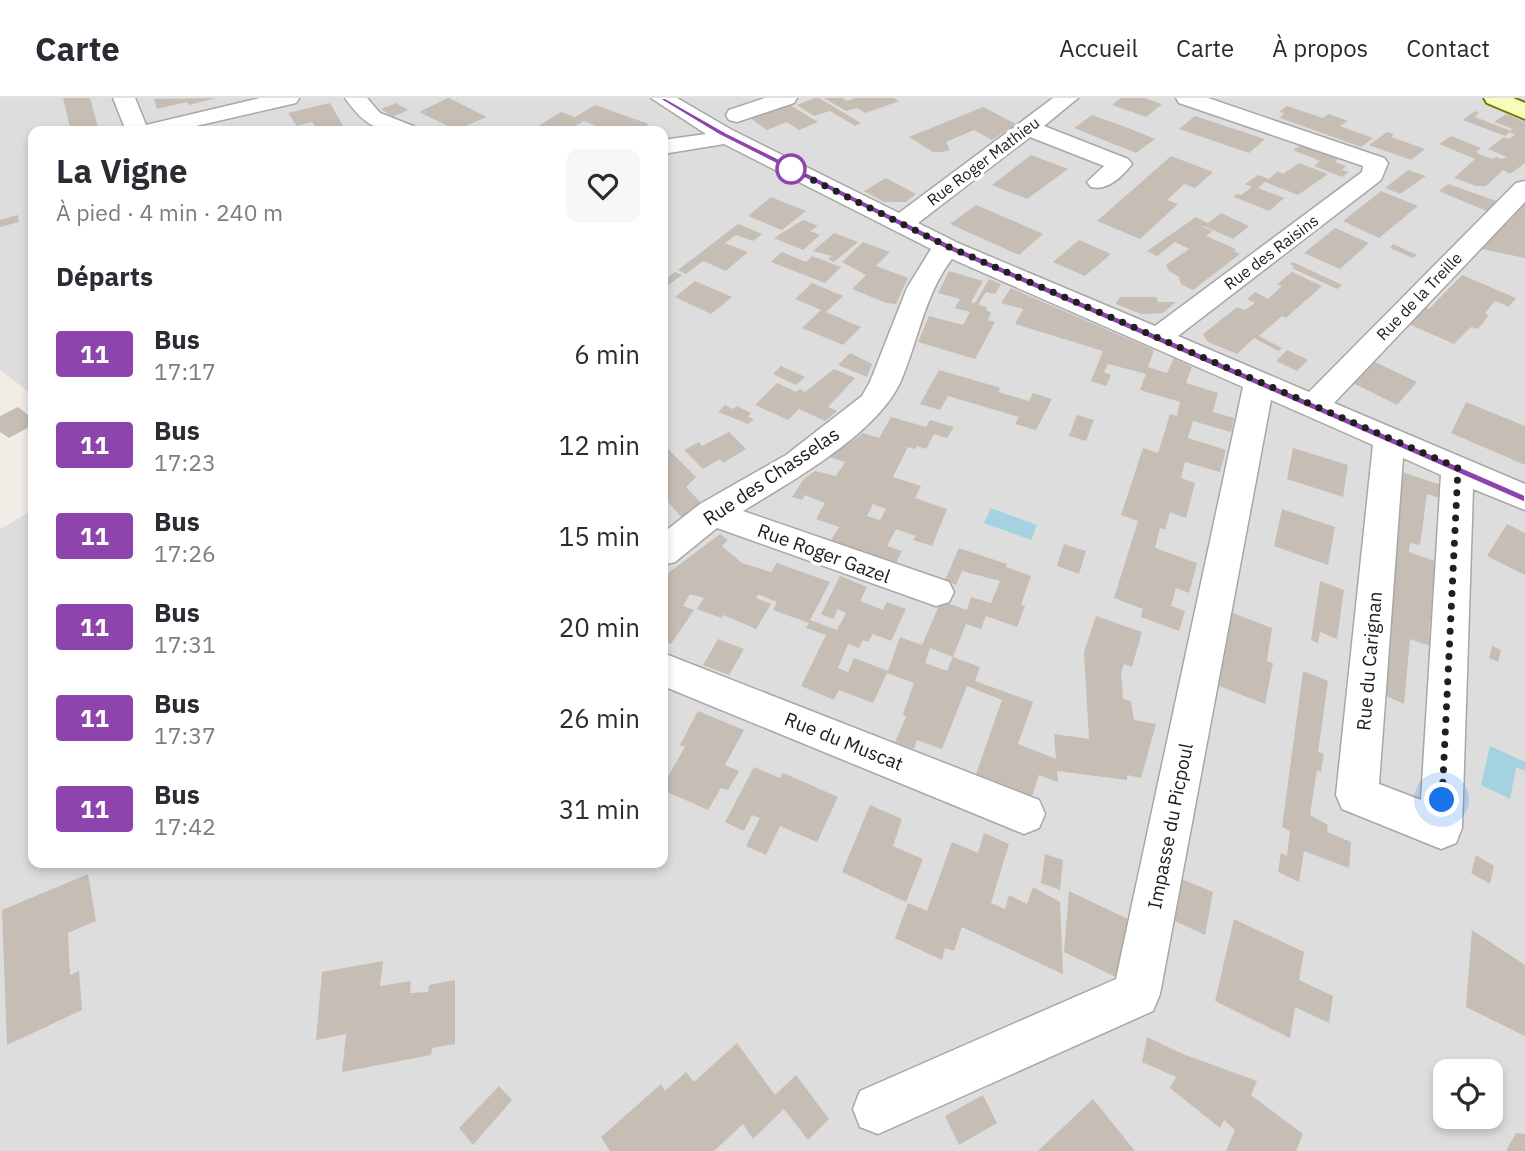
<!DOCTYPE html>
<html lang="fr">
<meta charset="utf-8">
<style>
:root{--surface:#fff;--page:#f7f7f7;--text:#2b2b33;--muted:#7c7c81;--line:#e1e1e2}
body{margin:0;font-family:"IBM Plex Sans",sans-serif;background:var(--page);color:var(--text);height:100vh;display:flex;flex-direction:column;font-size:26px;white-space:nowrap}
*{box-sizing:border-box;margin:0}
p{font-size:23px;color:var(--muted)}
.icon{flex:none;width:38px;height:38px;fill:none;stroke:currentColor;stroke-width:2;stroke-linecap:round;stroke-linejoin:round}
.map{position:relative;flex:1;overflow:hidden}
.drawer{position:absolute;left:28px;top:28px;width:640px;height:742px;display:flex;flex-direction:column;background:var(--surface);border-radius:14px;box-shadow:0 4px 10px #0003}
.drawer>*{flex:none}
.badge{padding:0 14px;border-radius:5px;font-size:24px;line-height:46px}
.fabs{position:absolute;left:1433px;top:961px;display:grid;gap:14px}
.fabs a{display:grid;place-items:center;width:70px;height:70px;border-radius:14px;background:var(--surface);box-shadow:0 4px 10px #0003;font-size:35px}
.you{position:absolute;width:35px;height:35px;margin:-18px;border:5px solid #fff;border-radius:50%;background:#1a73e8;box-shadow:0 0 0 10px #1a73e833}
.map>.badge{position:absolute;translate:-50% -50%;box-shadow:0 0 0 4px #fff}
h2{padding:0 28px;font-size:26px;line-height:63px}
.round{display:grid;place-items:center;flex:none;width:74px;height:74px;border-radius:14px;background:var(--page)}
.overview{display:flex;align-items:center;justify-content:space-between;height:119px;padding:0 28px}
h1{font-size:33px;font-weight:700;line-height:52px}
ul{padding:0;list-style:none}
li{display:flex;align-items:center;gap:21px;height:91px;padding:0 28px}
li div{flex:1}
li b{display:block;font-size:26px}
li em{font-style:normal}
li .badge{min-width:77px;font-weight:700;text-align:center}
header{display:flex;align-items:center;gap:42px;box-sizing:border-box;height:98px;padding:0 35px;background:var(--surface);border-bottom:2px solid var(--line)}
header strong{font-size:33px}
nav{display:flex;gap:38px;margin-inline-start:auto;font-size:24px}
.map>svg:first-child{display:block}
.residential{fill:#dedddd;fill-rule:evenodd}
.water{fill:#a4d2e0}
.building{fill:#c6bdb5;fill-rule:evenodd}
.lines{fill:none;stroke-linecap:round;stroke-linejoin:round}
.street-casing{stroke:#a7a7a7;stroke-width:3}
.secondary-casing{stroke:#6f7d00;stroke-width:4}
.street{fill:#fff;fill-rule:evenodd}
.secondary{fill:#f8fcb8;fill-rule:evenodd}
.line{fill:#8e44ad;stroke:#fff;stroke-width:2}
.walk{stroke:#202020;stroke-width:7;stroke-dasharray:0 12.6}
.stop-dot{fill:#fff;stroke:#8e44ad;stroke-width:3.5}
.labels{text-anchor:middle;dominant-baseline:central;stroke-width:7;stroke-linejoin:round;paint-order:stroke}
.far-street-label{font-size:16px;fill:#202020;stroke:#fff}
.street-label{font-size:19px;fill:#202020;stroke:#fff}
</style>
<header>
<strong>Carte</strong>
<nav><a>Accueil</a><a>Carte</a><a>À propos</a><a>Contact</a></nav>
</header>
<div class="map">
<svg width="1525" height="1053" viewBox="0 0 1525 1053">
<rect width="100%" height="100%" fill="#f1ede6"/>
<path class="residential" d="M0,0H1525V1053H0V431L33,412V765H663V33H33V297L0,272ZM1446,973H1491V1018H1446Z"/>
<path class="water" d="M991,410L1037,427L1031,442L984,425Z
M1490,648L1525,664V673L1516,669L1510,701L1481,687Z"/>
<path class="building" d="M63,0H90L99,33H71Z
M216,0L189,7L187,4L157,11L154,1Z
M448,0H449L487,19L456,32L419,14Z
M815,0H819L861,25L855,28L830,13L814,18L797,7Z
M824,0H842L847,3L856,0H894L899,3L866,15L857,10L846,13Z
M1121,0H1144L1162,6L1146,19L1112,7Z
M330,5L345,31L318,33L312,24L297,28L288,15Z
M396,5L408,12L393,19L381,11Z
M595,7L649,26L638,33H615L605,32L584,23L567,33H530L561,14L575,19Z
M790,7L818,24L799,32L787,24L767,32L750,20Z
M1287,8L1323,20L1329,16L1348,23L1340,28L1373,40L1361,49L1280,20L1284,15L1279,14Z
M983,9L1016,26L992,42L974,32L946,44L950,52L941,54H933L909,39Z
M1475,13L1479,15L1475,19L1511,33L1505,38L1463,22Z
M1506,16L1525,24V65L1510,76L1503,72L1486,88H1476L1454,80L1475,61L1439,46L1451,38L1481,50L1476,54L1481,57L1492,61L1496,59L1502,61L1507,59L1488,51L1504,39L1509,41L1515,37L1509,34L1513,31L1494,24Z
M1092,17L1123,28L1155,41L1136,55L1074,30Z
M1195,18L1231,30L1265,41L1249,55L1179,31Z
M1387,34L1394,36L1391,39L1425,51L1411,62L1369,47Z
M1302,47L1338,61L1335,64L1346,68L1342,72L1349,74L1342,79L1314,68L1320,63L1293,52Z
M1031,57L1068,71L1027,101L992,87Z
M1171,58L1213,74L1195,90L1184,86L1167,102L1178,106L1140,141L1097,123Z
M1299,65L1328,76L1298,97L1265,84L1258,90L1284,100L1269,113L1234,99L1237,96L1241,97L1252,89L1245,86L1258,77L1269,81L1278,73L1283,76Z
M1408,72L1426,78L1400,96L1385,90Z
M886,80L916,96L906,104H884L864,93Z
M1448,86L1502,105L1496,117L1439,93Z
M1381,93L1418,108L1379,140L1343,123Z
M771,99L806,113L782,132L748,118Z
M1525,106V160L1482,151L1512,120Z
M976,107L1009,121L1043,136L1019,157L950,126Z
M1221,115L1249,128L1233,141L1204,128L1203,129L1213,133L1206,138L1236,151L1234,153L1240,156L1193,192L1181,186L1179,179L1169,173L1166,167L1189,151L1175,144L1157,158L1147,153L1196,119L1208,125Z
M18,117L19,124L0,129V122Z
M803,122L818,128L810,133L820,137L803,152L774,140Z
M738,126L762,136L753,143L736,137L725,145L748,154L726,173L703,163L686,176L678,172Z
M1335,130L1369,145L1340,171L1304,155Z
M834,135L858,144L834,164L828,161L832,158L813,153Z
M1079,142L1111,156L1085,178L1053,164Z
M863,144L890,154L876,168L908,180L896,206L886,205L852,191L866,177L842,164Z
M1393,146L1417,157L1413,160L1390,150Z
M782,154L806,164L812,158L841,169L825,185L771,164Z
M1293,164L1342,187L1337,191L1292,170L1294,168L1290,166Z
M949,173L983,183L971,204L975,205L989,181L1001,186L995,196L986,194L978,207L987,209L986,212L991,215L988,222L995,224L975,261L918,244L929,218L963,227L970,214L955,210L960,201L938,195Z
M675,174L682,177L663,191V183Z
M1292,174L1322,188L1286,220L1282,218L1259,238L1282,250L1278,253L1254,240L1237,256L1208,244L1203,236L1237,209L1245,212L1255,205L1247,201L1255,194L1268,201L1282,188L1277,186Z
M1462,177L1516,200L1509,209L1495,203L1485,215L1489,217L1478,231L1471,229L1454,246L1409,226L1425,209L1429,211Z
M695,183L732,199L711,216L675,199Z
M812,185L843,198L826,214L861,229L843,247L802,230L821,212L795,201Z
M1011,190L1154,252L1148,269L1167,275L1174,260L1192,269L1186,285L1218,295L1213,314L1234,320L1231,334L1193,323L1188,340L1226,352L1220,374L1185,364L1181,380L1195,385L1186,420L1170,414L1165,432L1160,430L1155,450L1197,465L1189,495L1176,490L1171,508L1185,513L1179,533L1141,519L1143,511L1114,500L1138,423L1121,417L1143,350L1158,355L1170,316L1177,318L1180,304L1140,292L1146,276L1108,266L1104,274L1111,277L1106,288L1091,283L1103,253L1015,226L1023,211L1001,205Z
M1120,199H1156L1158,204H1176L1163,215L1141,216L1116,206Z
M1287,252L1308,262L1297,273L1276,263Z
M850,255L872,266L867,279L838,267Z
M1373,263L1417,284L1397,307L1353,285Z
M781,268L805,279L796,287L773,276Z
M834,271L855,280L828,309L837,313L825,323L799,311L788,322L755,307L777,285L796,294L800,291L805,294Z
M939,272L1001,290L998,294L1029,303L1033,295L1052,301L1036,332L1015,326L1019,319L948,298L940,312L920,306Z
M1466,304L1525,328V367L1451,335Z
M725,307L733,311L737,308L751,315L748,319L754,321L748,326L718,314Z
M18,309L33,321V327L9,340L0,334V318Z
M1077,317L1094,322L1086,343L1069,338Z
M891,319L926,329L930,322L954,329L947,340L934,336L926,351L917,348L915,351L908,349L893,379L921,388L915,400L947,411L932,448L913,442L916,438L896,431L887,448L902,453L893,471L827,449L839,429L816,421L825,405L805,397L802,402L792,399L803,382L815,373L836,378L845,364L830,359L863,335L879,340ZM873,406L886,411L880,422L867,418Z
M729,334L746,351L723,365L720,361L703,371L684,352L699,344L702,348Z
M663,346L696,379L686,389L702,406L684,422L668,404L663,406Z
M1293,350L1348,367L1343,399L1287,381Z
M1402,374L1444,388L1442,401L1427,396L1420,447L1410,445L1409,454L1435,463L1432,501L1449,507L1448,528L1430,522L1429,539L1448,545L1447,554L1410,541L1404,606L1384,597Z
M1282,411L1335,429L1328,467L1274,448Z
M1507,426L1525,435V477L1487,458Z
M720,436L728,442L722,448L742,465L771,474L777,465L830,484L810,522L837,532L846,515L838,511L833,521L821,516L840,478L867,489L860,503L883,512L887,504L906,511L891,543L873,536L868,544L863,542L859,550L848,546L838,570L848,574L854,560L888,573L900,539L922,547L941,503L967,512L971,499L991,505L1000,483L962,473L956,487L945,482L959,450L1007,466L1006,469L1031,478L1021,507L1025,508L1017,529L986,518L981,531L966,526L953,559L930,550L925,565L947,573L953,559L980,569L975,583L1033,604L1018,646L1056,661L1054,636L1089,641L1084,554L1096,518L1142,534L1132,569L1124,566L1121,575L1123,601L1131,603L1134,622L1156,626L1141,680L1127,677V682L1057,673L1058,684L1039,677L1032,698L976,676L1002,602L967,588L942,651L917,642L914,651L895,644L906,619L903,616L914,585L887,575L873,605L839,592L834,602L801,588L826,537L806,530L809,525L773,512L777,504L758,496L756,500L771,506L756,531L723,517L721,520L697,511L704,500L690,496L683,508L694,512L671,546L663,543V488L666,485L663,479Z
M1064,446L1086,453L1079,476L1057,468Z
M1320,483L1344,492L1337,541L1320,534L1318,545L1311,542Z
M1230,514L1272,530L1267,563L1273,565L1265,606L1214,586Z
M718,541L744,551L729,577L703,567Z
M1492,548L1501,552L1498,564L1489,560Z
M1303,573L1328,583L1318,654L1324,656L1321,674L1317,672L1310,717L1328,727L1327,734L1351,744L1349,770L1304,753L1299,784L1278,774L1281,755L1287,758L1290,733L1282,729Z
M698,613L744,632L725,667L739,673L728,692L721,690L708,712L663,692V687L685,649L680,647Z
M754,669L780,680L783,675L838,699L817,744L780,728L766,757L746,748L760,720L752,717L744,733L725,724Z
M870,707L902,721L893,748L923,761L906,804L842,774Z
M984,735L1009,746L991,805L1005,811L1009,797L1027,806L1033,789L1060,804L1063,876L962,829L954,853L945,850L942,862L895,840L908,805L927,813L952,744L978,755Z
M1045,756L1063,762L1060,792L1041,785Z
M1476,757L1494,768L1490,786L1471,775Z
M88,776L96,823L68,835L70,877L79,873L82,912L7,947L2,812Z
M1174,778L1213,794L1205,837L1166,819Z
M1069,793L1134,824L1118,880L1064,854Z
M1234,821L1304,854L1299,882L1333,898L1329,925L1295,909L1290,940L1215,903Z
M1472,832L1525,867V938L1466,909Z
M383,863L380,888L411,883L410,895L428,894L429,887L455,882V946L432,950L431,957L342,974L346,936L316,942L322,874Z
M1147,939L1183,956L1257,983L1251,997L1303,1036L1296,1053H1226L1235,1032L1224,1022L1220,1030L1170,990L1176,979L1142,964Z
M737,945L775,997L796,977L829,1021L808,1042L784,1011L753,1041L743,1026L714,1053H610L601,1039L661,986L665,993L686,974L694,984Z
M499,988L512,1002L473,1047L459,1030Z
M983,997L997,1025L959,1047L945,1018Z
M1093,1001L1135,1053H1038L1041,1050Z
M1516,1035L1525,1036V1053H1506Z"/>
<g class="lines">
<g class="street-casing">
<path id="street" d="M113,0H135L146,27L260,0H299L296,5L174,33H126Z
M345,0H367L380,15L413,28L416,33C380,35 366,30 345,0Z
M651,0H677L732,32L899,115L1053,0H1078L1044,28L1128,61L1132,66C1122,79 1107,93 1091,89L1087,84L1104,68L1030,39L918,125L958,145L1155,228L1362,74L1363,68L1179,5L1176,0H1208L1384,60L1388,65L1381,82L1178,238L1309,294L1516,85L1525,83V104L1334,305L1525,386V412L1473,391L1462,730L1456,745L1441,751L1342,711L1336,697L1373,347L1271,302L1160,896L1153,913L878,1036L860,1029L853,1011L860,993L1116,881L1243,289L952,161C924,197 918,244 900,285C875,337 792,383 743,413L949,484L954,494L949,504L936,508L717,430L675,464L663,467V435L700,406L786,357L862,298L870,284L907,190L931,151L724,46L663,56V42L706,36ZM1403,360L1441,377L1421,702L1379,686Z
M765,0H797L794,5L737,24L729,22L726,17L729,12Z
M663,555L1039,702L1045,716L1039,730L1024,736L663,588Z"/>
</g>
<g class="secondary-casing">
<path id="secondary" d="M1484,0H1513L1525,5V21L1487,5Z"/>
</g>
<use href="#street" class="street"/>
<use href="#secondary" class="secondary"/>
</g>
<path class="line" d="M658,0H665L727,35L952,147L1525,397V405L1521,403L945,151L721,38Z"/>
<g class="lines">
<path class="walk" d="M791,71L949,149L1458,370L1442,702"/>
</g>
<circle class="stop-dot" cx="791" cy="71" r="14"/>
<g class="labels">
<g class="far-street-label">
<text transform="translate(983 63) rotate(-37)">Rue Roger Mathieu</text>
<text transform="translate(1271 154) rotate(-37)">Rue des Raisins</text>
<text transform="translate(1419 198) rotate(-46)">Rue de la Treille</text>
</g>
<g class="street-label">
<text transform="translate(771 378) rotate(-34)">Rue des Chasselas</text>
<text transform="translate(824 455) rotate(20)">Rue Roger Gazel</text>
<text transform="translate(1369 563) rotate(-85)">Rue du Carignan</text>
<text transform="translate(844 643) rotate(22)">Rue du Muscat</text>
<text transform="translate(1170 728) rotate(-79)">Impasse du Picpoul</text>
</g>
</g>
</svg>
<div class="fabs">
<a><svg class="icon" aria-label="locate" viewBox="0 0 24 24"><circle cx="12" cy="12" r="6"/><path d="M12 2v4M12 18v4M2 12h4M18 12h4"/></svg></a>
</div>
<div class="you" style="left:1442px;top:702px"></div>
<section class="drawer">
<div class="overview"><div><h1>La Vigne</h1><p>À pied · 4 min · 240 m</p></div><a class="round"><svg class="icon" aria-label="heart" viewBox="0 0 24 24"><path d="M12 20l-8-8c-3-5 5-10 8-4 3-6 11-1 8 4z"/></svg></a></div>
<h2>Départs</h2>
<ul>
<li><span class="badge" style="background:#8e44ad;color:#fff">11</span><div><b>Bus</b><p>17:17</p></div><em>6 min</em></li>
<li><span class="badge" style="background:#8e44ad;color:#fff">11</span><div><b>Bus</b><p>17:23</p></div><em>12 min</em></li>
<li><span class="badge" style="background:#8e44ad;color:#fff">11</span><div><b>Bus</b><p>17:26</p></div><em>15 min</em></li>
<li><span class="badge" style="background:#8e44ad;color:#fff">11</span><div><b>Bus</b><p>17:31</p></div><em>20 min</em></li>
<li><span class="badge" style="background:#8e44ad;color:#fff">11</span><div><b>Bus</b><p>17:37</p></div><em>26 min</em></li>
<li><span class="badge" style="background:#8e44ad;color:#fff">11</span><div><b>Bus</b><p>17:42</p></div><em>31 min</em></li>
</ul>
</section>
</div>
